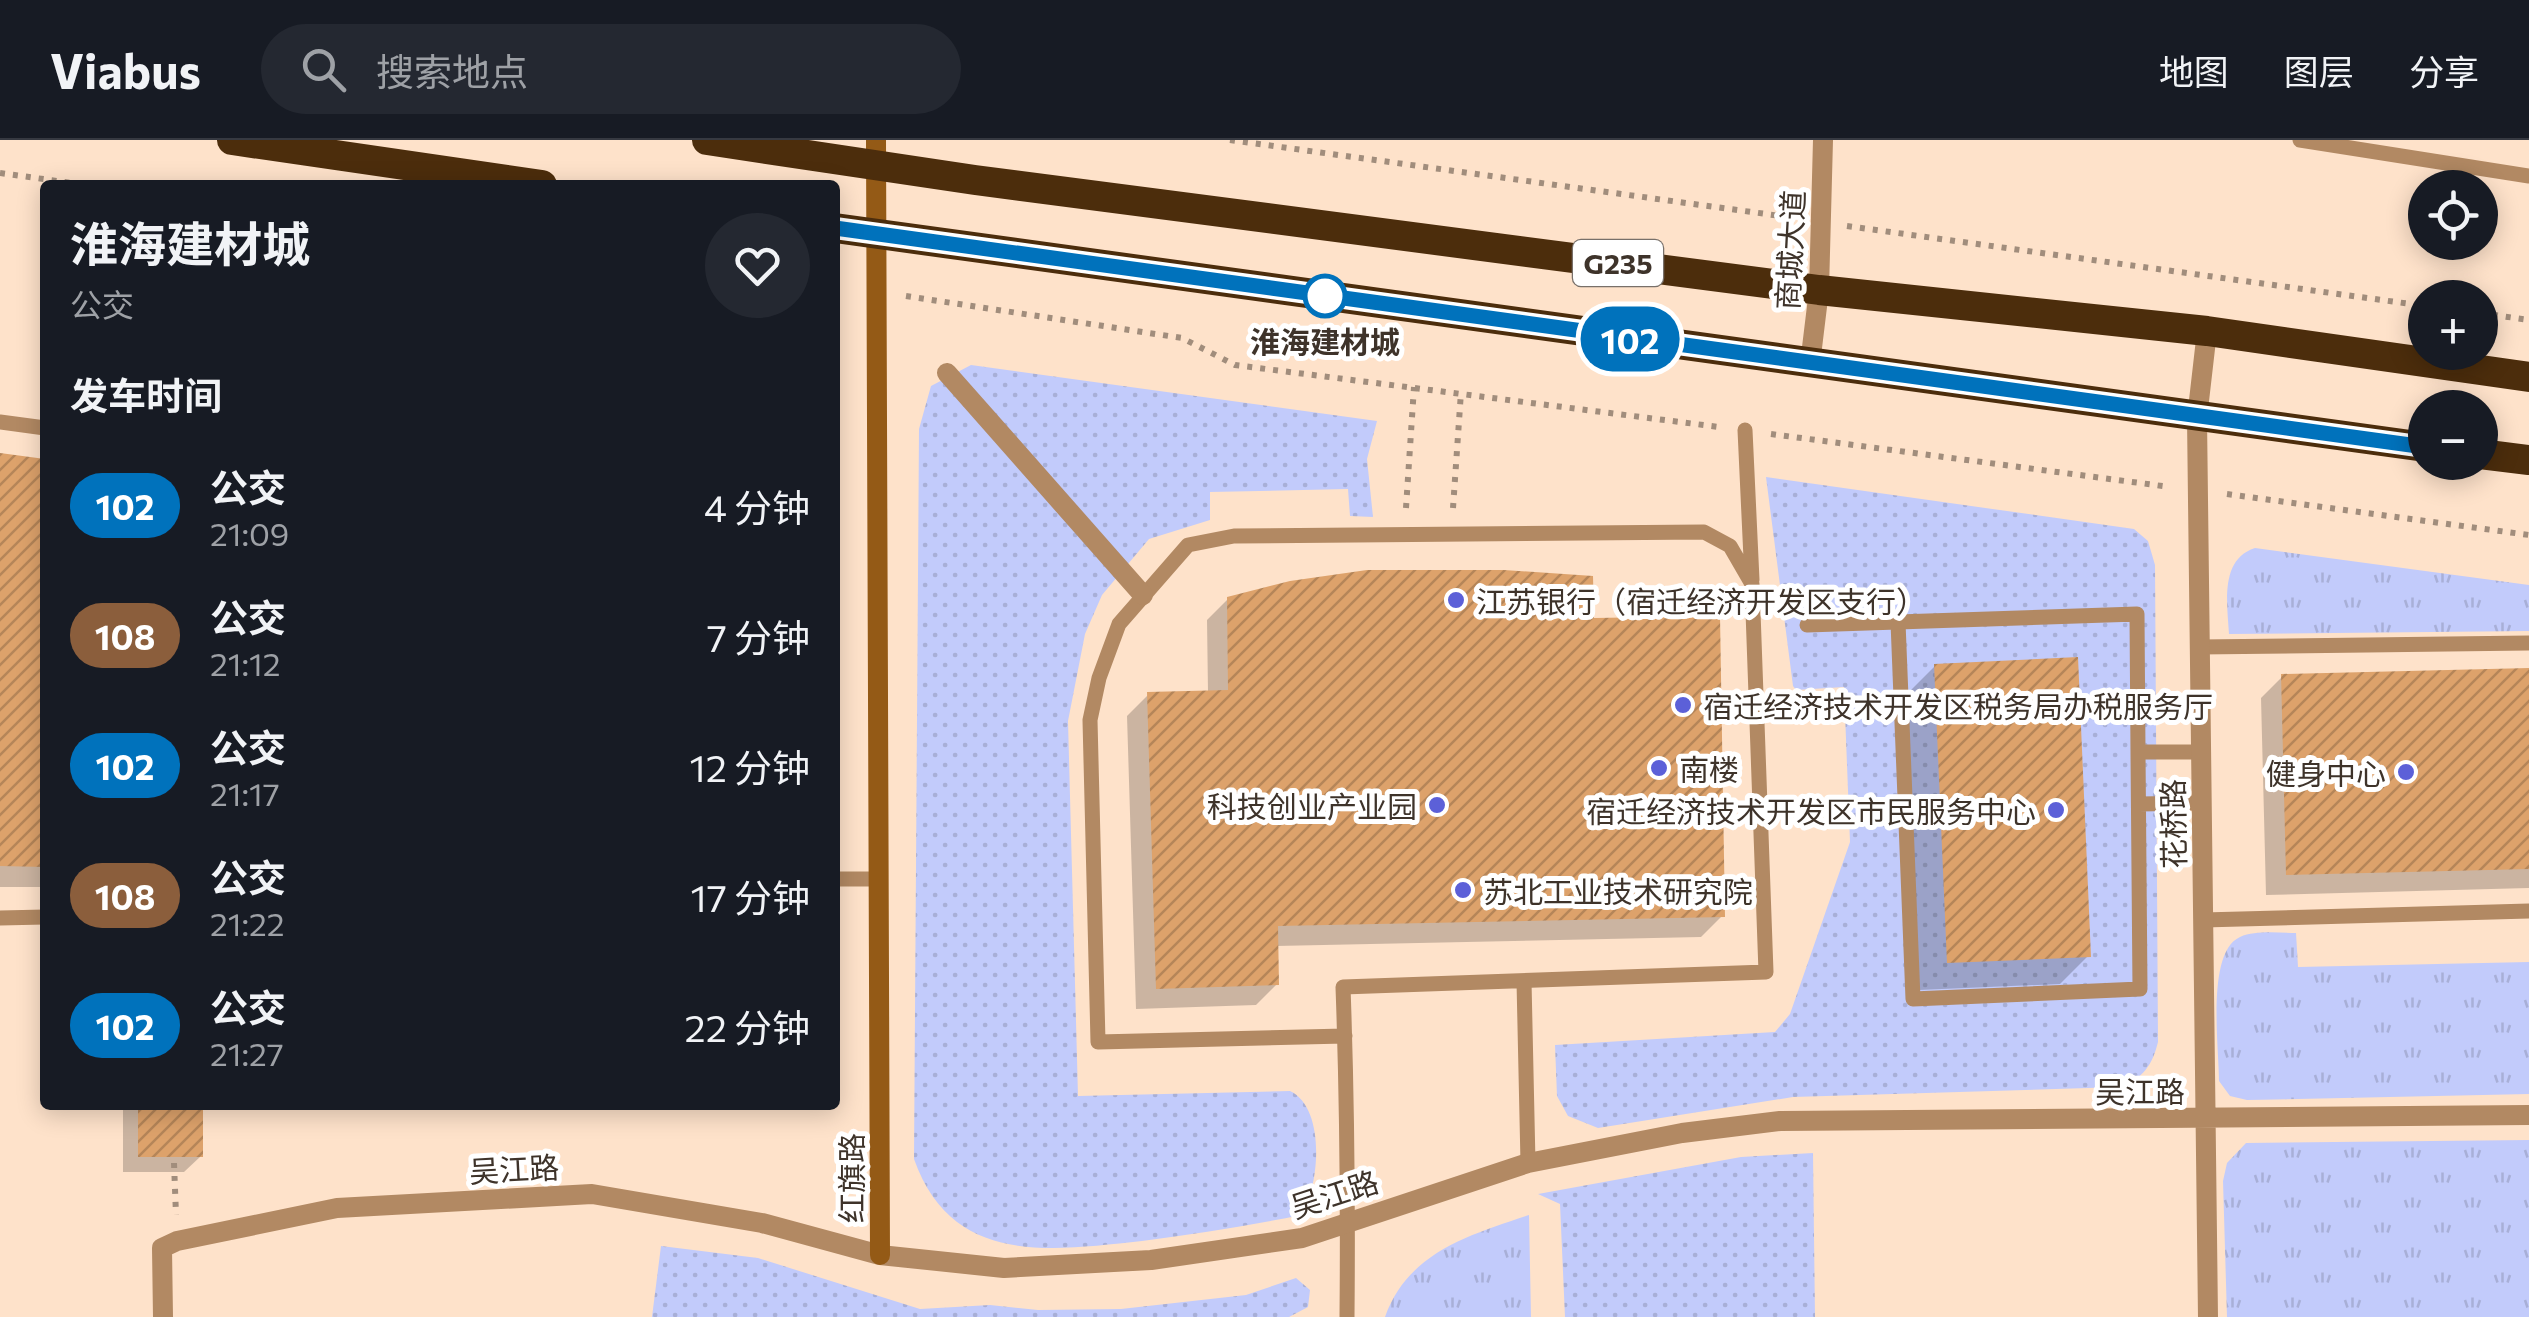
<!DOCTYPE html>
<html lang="zh">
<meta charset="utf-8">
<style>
:root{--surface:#171b24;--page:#242831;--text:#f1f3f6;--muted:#9ea1a6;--line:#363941}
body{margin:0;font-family:Commissioner,"Noto Sans SC",sans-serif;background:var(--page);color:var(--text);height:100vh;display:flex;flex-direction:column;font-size:38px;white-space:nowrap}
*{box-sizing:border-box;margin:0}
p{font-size:32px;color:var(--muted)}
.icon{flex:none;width:55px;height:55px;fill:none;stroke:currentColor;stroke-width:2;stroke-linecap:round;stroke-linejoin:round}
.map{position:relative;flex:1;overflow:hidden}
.side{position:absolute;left:40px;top:40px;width:800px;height:930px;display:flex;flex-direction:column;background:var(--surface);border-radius:10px;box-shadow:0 5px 25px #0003}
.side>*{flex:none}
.badge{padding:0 20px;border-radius:32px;font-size:35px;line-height:65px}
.tools{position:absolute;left:2408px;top:30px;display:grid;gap:20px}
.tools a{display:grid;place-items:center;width:90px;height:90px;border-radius:50%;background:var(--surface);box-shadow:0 5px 25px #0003;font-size:50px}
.map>.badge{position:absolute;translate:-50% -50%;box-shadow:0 0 0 5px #fff}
h2{padding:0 30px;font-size:38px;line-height:90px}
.round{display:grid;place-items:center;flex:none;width:105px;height:105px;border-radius:52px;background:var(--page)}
.head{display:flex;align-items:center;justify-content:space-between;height:170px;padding:0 30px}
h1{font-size:48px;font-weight:700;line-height:75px}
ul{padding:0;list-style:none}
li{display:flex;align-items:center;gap:30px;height:130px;padding:0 30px}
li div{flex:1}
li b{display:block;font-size:38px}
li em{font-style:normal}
li .badge{min-width:110px;font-weight:700;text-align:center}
header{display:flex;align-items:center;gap:60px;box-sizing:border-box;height:140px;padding:0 50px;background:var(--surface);border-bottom:2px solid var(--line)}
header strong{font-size:48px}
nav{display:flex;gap:55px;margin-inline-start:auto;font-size:35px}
.search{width:700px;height:90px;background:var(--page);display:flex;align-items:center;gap:25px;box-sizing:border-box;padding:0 35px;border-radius:55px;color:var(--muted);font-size:38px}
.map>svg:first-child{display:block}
.grass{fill:url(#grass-tufts)}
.garden{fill:url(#garden-dots)}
.shadow{fill:#0003}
.building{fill:url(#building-hatch)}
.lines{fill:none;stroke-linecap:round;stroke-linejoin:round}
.path{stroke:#a18d7c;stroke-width:6;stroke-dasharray:5 8;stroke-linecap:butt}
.lane{stroke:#b28963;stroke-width:15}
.street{stroke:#b28963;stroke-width:20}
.secondary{stroke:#945a16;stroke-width:20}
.highway{stroke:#4c2d0c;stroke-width:30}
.line-casing{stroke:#fff;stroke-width:22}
.line{stroke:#0072bc;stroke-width:15}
.stop-dot{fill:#fff;stroke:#0072bc;stroke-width:5}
.poi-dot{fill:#5c60d8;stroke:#fff;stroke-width:4}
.labels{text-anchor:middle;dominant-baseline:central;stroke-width:10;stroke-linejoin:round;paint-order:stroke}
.shield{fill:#fff;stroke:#78706a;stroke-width:2.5}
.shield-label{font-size:28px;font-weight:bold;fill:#3e332a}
.street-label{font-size:30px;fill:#3e332a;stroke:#fff}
.stop-label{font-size:30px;font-weight:bold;fill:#3e332a;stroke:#fff}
.poi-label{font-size:30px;fill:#3e332a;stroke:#fff;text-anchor:start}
</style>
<header>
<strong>Viabus</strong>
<div class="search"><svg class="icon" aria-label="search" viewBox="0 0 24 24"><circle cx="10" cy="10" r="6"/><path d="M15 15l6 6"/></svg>搜索地点</div>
<nav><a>地图</a><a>图层</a><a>分享</a></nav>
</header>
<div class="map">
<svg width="2529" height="1177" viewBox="0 0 2529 1177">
<defs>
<pattern id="grass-tufts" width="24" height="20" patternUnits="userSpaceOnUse" patternTransform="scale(2.5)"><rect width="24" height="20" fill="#c2cbfb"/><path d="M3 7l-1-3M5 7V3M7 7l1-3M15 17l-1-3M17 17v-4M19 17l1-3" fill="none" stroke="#a8afd7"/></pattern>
<pattern id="garden-dots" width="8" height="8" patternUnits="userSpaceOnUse" patternTransform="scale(2.5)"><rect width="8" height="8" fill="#c2cbfb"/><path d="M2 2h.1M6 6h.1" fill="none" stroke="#a8afd7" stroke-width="1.8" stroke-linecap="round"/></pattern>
<pattern id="building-hatch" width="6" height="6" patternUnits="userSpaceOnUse" patternTransform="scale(2.5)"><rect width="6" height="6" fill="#dda26b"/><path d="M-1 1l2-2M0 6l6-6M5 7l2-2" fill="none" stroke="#b58558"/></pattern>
</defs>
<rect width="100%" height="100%" fill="#fee2ca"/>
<path class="grass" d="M2255,408L2529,445V491L2229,494C2227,463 2220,419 2255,408Z
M2296,793L2298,827L2529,822V954L2247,960L2230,956L2219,941C2219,907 2206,812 2240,797C2256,790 2279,793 2296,793Z
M2529,1000V1177H2227L2223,1041L2227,1023L2246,1003Z
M1529,1075L1531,1177H1385C1408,1112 1470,1095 1529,1075Z"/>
<path class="garden" d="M971,225L1377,281L1367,319L1373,377L1350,376L1348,349L1210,352V380L1149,399L1102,455L1085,494L1068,581L1078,956L1290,951C1326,968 1320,1046 1301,1075C1248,1086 1196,1094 1142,1101C1049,1111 952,1126 914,1019L919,289L931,246Z
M1766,337L2134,389L2148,401L2155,425L2158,902C2152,926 2143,938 2120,947L1793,957L1598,988L1568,976L1557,956L1555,905L1775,892L1790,874L1850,702L1844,547L1796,550L1793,546Z
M1813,1013L1815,1177H1565L1560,1064L1538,1054L1741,1017Z
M661,1106L758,1118L920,1169L990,1165L1038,1170L1121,1169L1246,1155L1296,1138L1310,1150L1308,1167L1289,1177H652Z"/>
<path class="shadow" d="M0,316L45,321V747H0Z
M1228,459L1591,480L1722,776L1701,797L1276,806L1277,844L1256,865L1136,869L1127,576L1148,555L1208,553L1207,480Z
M1935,526L2088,816L2060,844L1919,850L1907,554Z
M2529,530V748L2266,755L2261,558L2282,537Z
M123,965H201V1016L184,1032H123Z"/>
<path class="building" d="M0,313L45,319V727L0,726Z
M1367,430H1504L1593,436L1594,478L1720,476L1725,777L1278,786L1279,845L1156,849L1147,552L1228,550L1227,457L1290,441Z
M2078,517L2091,817L1947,823L1934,524Z
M2529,528V729L2286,735L2281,534Z
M138,965H203V1017H138Z"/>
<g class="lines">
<path class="path" d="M1230,0L1795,78
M0,33L86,45
M1847,86L2425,166
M906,156L1182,198L1235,225L1719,287
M2480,173L2529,180
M1771,294L2170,347
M2227,354L2529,395
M1406,368L1414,247
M1453,368L1461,252
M174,1023L176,1075"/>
<path class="lane" d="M2300,0L2529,36
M0,282L45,288
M1745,290L1752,440
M1898,482L1913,859L2140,849L2138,612
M1807,485L2137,474L2138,612H2200
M2199,507L2529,503
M2139,664L2202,663
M835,739H877
M0,778L45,777
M2203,780L2529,771
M1524,841L1528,1023
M1345,896L1098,902L1090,580L1099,538L1119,484L1188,405L1234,396L1704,392L1730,406L1752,444L1766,832L1343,847C1347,957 1348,1067 1347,1177"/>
<path class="street" d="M2207,191L2197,278L2208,1177
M1810,224L1819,150L1823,0
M947,233L1143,455
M163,1177L162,1108L177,1101L337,1068L592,1054L762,1083L880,1115L1004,1128L1151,1120L1302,1098L1528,1023L1682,993L1780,981L2529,975"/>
<path class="secondary" d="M876,0L880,1115"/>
<path class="highway" d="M232,0L542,45
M707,0L975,40L1819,150L2207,191L2529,237
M835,88L2425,307
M2480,314L2529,320"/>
</g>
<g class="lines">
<g class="line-casing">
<path id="line" d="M835,88L2425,307"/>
</g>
<use href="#line" class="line"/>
</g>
<circle class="stop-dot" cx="1325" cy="156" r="20"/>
<g class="poi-dot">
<circle cx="1456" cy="460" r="10"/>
<circle cx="1683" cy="565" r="10"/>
<circle cx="1659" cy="628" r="10"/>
<circle cx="2406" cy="632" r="10"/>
<circle cx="1437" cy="665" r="10"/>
<circle cx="2056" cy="670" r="10"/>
<circle cx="1463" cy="750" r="10"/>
</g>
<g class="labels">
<rect class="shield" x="1573" y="100" width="90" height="46" rx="8"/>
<g class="shield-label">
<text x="1618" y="123">G235</text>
</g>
<g class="street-label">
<text transform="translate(1789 110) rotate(-87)">商城大道</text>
<text transform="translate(2172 684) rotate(-91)">花桥路</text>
<text x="2140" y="950">吴江路</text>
<text transform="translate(514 1028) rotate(-3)">吴江路</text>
<text transform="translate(850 1038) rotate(-90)">红旗路</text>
<text transform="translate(1334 1053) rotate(-18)">吴江路</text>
</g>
<g class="stop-label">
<text x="1325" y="200">淮海建材城</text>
</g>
<g class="poi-label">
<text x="1476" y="460">江苏银行（宿迁经济开发区支行）</text>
<text x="1703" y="565">宿迁经济技术开发区税务局办税服务厅</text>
<text x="1679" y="628">南楼</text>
<text x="2386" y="632" text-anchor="end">健身中心</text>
<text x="1417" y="665" text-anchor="end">科技创业产业园</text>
<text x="2036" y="670" text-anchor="end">宿迁经济技术开发区市民服务中心</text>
<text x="1483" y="750">苏北工业技术研究院</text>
</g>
</g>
</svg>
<div class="tools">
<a><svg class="icon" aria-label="locate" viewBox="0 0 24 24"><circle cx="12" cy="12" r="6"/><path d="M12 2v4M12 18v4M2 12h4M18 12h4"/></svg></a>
<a>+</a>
<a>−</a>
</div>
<b class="badge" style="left:1630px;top:199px;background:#0072bc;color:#fff">102</b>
<section class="side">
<div class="head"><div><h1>淮海建材城</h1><p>公交</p></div><a class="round"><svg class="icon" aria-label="heart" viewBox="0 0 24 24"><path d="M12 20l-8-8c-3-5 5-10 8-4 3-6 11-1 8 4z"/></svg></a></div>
<h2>发车时间</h2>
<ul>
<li><span class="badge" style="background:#0072bc;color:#fff">102</span><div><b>公交</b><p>21:09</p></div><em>4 分钟</em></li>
<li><span class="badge" style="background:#8b5e3c;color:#fff">108</span><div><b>公交</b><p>21:12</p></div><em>7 分钟</em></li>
<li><span class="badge" style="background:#0072bc;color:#fff">102</span><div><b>公交</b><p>21:17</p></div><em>12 分钟</em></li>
<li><span class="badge" style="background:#8b5e3c;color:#fff">108</span><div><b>公交</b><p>21:22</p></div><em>17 分钟</em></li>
<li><span class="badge" style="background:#0072bc;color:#fff">102</span><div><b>公交</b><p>21:27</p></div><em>22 分钟</em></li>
</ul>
</section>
</div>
